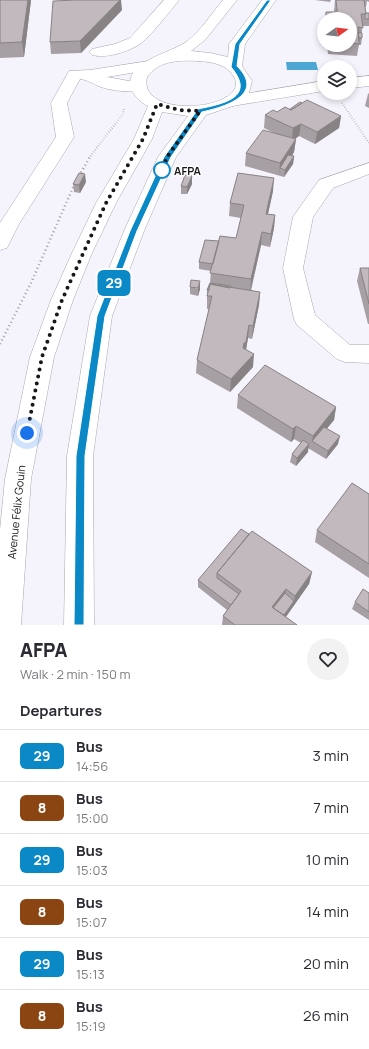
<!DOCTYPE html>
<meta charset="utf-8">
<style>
:root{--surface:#fff;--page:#f2f2f3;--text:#2b2b33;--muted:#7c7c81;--line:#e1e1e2}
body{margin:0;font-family:Manrope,sans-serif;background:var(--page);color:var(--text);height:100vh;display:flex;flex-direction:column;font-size:15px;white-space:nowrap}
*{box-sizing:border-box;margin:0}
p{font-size:13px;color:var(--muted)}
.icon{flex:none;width:22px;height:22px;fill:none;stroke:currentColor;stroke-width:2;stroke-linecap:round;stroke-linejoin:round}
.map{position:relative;height:625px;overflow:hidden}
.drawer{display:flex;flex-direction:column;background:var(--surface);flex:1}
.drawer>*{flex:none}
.badge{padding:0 8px;border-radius:6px;font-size:14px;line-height:26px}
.needle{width:26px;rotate:76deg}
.buttons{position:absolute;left:317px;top:12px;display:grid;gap:8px}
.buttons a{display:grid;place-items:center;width:40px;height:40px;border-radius:50%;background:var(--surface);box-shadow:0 2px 6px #0003;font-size:20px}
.you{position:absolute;width:20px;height:20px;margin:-10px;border:3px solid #fff;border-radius:50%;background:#1a73e8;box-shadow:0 0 0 6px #1a73e833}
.map>.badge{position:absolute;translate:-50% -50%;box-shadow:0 0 0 2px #fff}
h2{padding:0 20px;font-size:15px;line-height:36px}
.round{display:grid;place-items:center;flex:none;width:42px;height:42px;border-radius:21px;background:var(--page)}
.overview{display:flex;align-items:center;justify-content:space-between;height:68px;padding:0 20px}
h1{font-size:19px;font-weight:800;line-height:30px}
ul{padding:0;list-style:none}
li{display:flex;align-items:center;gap:12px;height:52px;padding:0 20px;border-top:1px solid var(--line)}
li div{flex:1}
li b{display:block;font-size:15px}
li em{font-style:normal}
li .badge{min-width:44px;font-weight:700;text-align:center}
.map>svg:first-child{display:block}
.water{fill:#4ea6d2}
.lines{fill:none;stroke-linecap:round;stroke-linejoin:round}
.minor-casing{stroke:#a8a7ae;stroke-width:1}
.major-casing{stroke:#a8a7ae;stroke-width:1}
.path-far1{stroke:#a19fa5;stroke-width:2;stroke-dasharray:0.5 2;stroke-linecap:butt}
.path{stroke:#a19fa5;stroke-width:2.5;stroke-dasharray:1 3;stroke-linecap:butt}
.minor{fill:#fff;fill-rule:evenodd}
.major{fill:#fff;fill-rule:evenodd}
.wall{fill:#a69fa3}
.shaded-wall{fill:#878284}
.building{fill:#c1b9bd;stroke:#878284}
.line{fill:#0b89c6;stroke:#fff}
.walk{stroke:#18171a;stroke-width:4;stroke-dasharray:0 7.2}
.stop-dot{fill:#fff;stroke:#0b89c6;stroke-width:2}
.labels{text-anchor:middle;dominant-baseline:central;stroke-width:3;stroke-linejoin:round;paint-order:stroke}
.stop-label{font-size:11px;font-weight:bold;fill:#18171a;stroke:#fff;text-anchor:start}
.street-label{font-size:11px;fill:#18171a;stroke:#fff}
</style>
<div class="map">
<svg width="369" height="625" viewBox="0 0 369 625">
<rect width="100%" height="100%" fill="#f5f3fb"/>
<path class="water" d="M286,62H316L318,70H287Z"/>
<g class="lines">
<g class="minor-casing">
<path id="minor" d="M164,0H179C173,8 147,40 140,44C128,52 105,59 92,55L89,52L92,49L115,44L130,38Z
M149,61L155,63L157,66L155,69L107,77L145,84L147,87L145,90C133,93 112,91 101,87C93,84 89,80 80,79L67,103L74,137L19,224L7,248L0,250V223L56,137L51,103L69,71L90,70Z
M369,76V86L350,88V78Z
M324,81V91L232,106L226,105L224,101L226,97L232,96Z
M369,163V174L333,188L313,217L303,268L315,315L350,345H369V363L345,362L337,359L297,325L294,319L283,268L293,217L319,180Z"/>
</g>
<g class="major-casing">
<path id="major" d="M223,0H237L205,40L191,51L210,53L228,57L229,44L262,0H276L245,44L242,66L252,81L249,93L236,105L206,115L176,157L144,231L112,316L93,456L94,625H64L67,456L90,316L124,231L158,157L188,116L162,112L152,139L116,203L92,253L73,300L54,357L31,479L21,625H0V530L5,479L30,357L51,300L72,253L96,203L134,139L148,106C141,103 134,96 131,88C123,62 171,53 186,42C201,31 211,14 223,0ZM199,61C212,62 227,64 234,77C252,110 137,121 147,77C159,60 180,60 199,61Z"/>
</g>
<path class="path-far1" d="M342,103L369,143
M89,158L123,114L124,109"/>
<path class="path" d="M79,176L90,157
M0,344L31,283L75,183"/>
<use href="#minor" class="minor"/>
<use href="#major" class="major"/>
</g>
<path class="wall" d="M0,0H31L24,57L0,58Z
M315,0H331L330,2Z
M335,0H369V2L367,1L366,7H365V13H369V26H362V38L361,45H359L357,56L328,54L327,45H350V19H325L326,12H334Z
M122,10L81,53L51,54L50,42Z
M369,93V108L365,106L368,94Z
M290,109L341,116L339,128L315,144L299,136L295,139H296L294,152L292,156H294L293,164L284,177L245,166L246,153L276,134L264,128L265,115Z
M86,182L80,193L74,192L73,184Z
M192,184L187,194H181V186Z
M273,191L268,214L275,215L274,228L270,247L261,245L251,291L260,292L259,305L252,339L248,338L246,350L253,367L230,392L196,373L197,360L209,309H207V290L210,283L211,271L199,269V262L219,241L236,238L241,218L229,216L230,203Z
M360,268H369V324H368L357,281Z
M190,287L200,289L198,296L190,294Z
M238,395L336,407L334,420L327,428L338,444L326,459L308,448V452L296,466L290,462L292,454L301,443L294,439L291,442L237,408Z
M369,494V578L315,542L317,530Z
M249,534L312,572L309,584L286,617L297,625H222L223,616L227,610L198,587V580Z
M369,593V620L352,609L355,602Z"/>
<path class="shaded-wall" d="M28,0H31L24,57L22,42Z
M120,0H121L122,10L81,53L80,41Z
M341,116L339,128L315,144L317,132Z
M301,124L299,136L292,141L293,128Z
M296,139L294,152L283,169L280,168L279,176L280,163Z
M294,156L293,164L284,177L285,170Z
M85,174L86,182L80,193L79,185Z
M192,176V184L187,194V187Z
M274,178L273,191L265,227L266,214Z
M275,215L274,228L270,247L271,234Z
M262,232L261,245L250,292L251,279Z
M200,281V289L198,296V288Z
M260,292L259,305L252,339L253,326Z
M249,325L248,338L245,355L243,348Z
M254,354L253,367L230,392L231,379Z
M336,407L334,420L315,443L312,441L313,436Z
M296,426L294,439L291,442L293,429Z
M340,436L338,444L326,459L328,451Z
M309,444L308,452L296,466L297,458Z
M312,572L309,584L280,625L281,619L294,601L295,596Z
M286,589L284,600L273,613L272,607Z"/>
<path class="building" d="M0,0H28L22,42L0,43Z
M76,0H120L80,41L50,42L53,1Z
M336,0H364L366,14H361L363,28L358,27L359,44L350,43V19H338Z
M326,12H336L337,19H326Z
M365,13H369V19H365Z
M358,32L362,33V38H359Z
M307,100L341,116L317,132L301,124L293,128L265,115L273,110L277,112L285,107L291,110Z
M300,102L302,103L291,110L290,109Z
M263,130L296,139L280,163L246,153Z
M288,155L294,156L285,170L280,168Z
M79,173L85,174L79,185L73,184Z
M238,173L274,178L266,214L275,215L271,234L262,232L251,279L210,273L220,236L236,238L244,205L230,203Z
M185,175L192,176L187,187L181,186Z
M205,240L219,241L213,264L199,262Z
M360,268H369V304Z
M191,280L200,281L198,288L190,287Z
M210,283L231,286L230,288L210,284L209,290H207Z
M210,284L260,292L253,326L249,325L246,342L244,343L243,348L254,354L231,379L197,360L212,296H207Z
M265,365L336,407L313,436L296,426L293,429L238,395Z
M324,427L340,436L328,451L312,441Z
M303,440L309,444L297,458L292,454Z
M352,483L369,494V564L317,530Z
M241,529L249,534L217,573V578L239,594L231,605L198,580Z
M252,531L312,572L295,596L286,589L272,607L297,625H235L223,616L241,591L217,573Z
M363,589L369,593V612L355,602Z
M285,593L294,601L284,615L273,608Z"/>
<path class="line" d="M267,0H271L240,44L237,66C266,95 224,107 202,112L171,157L137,231L105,316L85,456L84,625H74L76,456L97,316L130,231L164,157L198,109C222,104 257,98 231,67L235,44Z"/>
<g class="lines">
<path class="walk" d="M27,433L42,357L62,300L106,203L143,139L157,104L179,110L200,111L167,157L162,170"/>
</g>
<circle class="stop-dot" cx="162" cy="170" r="8"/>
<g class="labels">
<g class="stop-label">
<text x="174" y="170">AFPA</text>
</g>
<g class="street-label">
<text transform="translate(16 512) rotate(-84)">Avenue Félix Gouin</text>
</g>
</g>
</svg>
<div class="buttons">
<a><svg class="needle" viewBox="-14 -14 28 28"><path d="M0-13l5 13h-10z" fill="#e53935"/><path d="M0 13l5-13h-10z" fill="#7c7c81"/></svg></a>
<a><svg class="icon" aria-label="layers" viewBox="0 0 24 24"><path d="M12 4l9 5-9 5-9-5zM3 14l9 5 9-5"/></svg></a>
</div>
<div class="you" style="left:27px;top:433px"></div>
<b class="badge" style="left:114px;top:283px;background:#0b89c6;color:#fff">29</b>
</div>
<section class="drawer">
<div class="overview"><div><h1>AFPA</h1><p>Walk · 2 min · 150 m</p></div><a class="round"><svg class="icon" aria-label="heart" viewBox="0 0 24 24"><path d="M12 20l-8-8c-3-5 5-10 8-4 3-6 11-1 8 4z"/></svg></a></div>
<h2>Departures</h2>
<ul>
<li><span class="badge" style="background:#0b89c6;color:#fff">29</span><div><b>Bus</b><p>14:56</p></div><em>3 min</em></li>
<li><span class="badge" style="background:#8b4513;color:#fff">8</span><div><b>Bus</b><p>15:00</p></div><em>7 min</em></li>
<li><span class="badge" style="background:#0b89c6;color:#fff">29</span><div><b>Bus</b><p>15:03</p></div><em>10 min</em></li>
<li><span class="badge" style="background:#8b4513;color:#fff">8</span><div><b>Bus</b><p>15:07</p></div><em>14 min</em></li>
<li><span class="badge" style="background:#0b89c6;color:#fff">29</span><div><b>Bus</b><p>15:13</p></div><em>20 min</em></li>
<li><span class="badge" style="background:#8b4513;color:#fff">8</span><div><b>Bus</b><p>15:19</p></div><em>26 min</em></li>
</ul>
</section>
